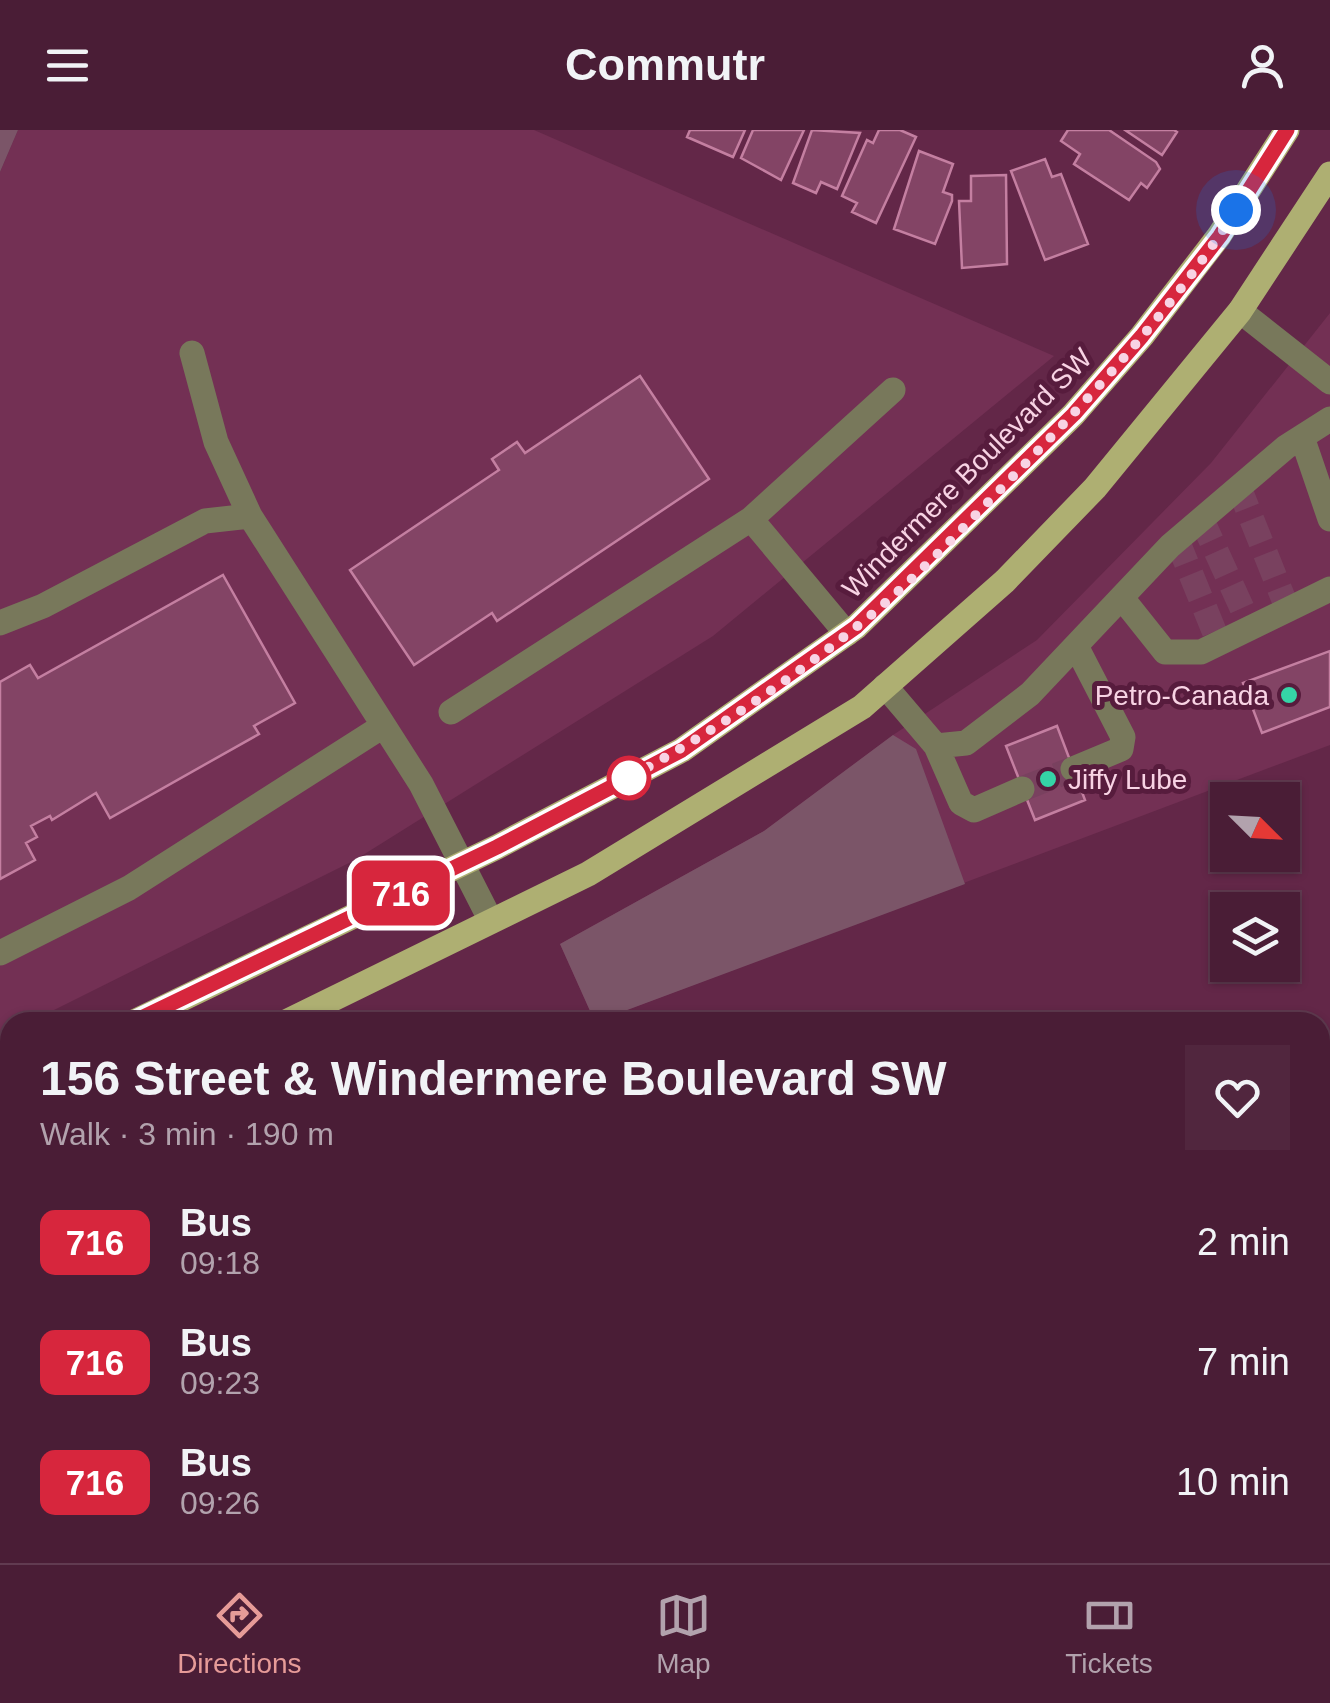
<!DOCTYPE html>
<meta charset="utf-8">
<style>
:root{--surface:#4a1d36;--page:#51263e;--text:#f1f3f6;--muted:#b2a2ad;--line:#613b51;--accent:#e69b98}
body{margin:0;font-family:Helvetica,sans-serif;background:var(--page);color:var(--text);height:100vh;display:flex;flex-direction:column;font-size:38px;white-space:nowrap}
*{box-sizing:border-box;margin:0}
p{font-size:32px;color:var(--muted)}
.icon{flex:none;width:55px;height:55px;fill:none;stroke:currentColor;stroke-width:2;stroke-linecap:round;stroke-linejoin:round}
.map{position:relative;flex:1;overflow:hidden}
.details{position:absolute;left:0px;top:882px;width:1330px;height:552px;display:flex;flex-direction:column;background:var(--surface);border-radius:30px 30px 0 0;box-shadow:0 2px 8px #0004,0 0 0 2px var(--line)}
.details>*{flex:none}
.badge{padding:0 20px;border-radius:15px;font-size:35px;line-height:65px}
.needle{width:65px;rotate:114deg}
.controls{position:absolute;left:1210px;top:652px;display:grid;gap:20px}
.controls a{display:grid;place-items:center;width:90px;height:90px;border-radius:0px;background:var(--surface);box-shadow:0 2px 8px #0004,0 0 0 2px var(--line);font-size:50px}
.you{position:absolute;width:50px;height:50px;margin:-25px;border:8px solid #fff;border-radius:50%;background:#1a73e8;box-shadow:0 0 0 15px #1a73e833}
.map>.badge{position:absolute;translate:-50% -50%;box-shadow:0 0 0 5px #fff}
.round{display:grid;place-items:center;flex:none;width:105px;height:105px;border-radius:0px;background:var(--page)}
.summary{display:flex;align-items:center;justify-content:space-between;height:170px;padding:0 40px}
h1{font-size:48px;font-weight:700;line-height:75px}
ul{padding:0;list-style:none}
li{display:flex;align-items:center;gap:30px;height:120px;padding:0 40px}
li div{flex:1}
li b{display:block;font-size:38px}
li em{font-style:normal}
li .badge{min-width:110px;font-weight:700;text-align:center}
header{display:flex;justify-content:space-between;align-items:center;height:130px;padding:0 40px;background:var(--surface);font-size:45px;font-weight:700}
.tab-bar{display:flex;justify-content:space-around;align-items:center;height:140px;border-top:2px solid var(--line);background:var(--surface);font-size:28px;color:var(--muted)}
.tab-bar a{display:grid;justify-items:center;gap:5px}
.tab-bar .selected{color:var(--accent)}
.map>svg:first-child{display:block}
.built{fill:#733054}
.green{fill:#7b5568}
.building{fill:#834465;stroke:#c47fa1;stroke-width:2.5}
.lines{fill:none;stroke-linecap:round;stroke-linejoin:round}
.minor-tunnel{stroke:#79415f;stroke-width:25;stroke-dasharray:25 12;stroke-linecap:butt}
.minor{stroke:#78785b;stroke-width:25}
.major{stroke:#aeaf72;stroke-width:25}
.highway{stroke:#c3c47b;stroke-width:30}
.line-casing{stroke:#fff;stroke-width:22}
.line{stroke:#d7263d;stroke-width:15}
.walk{stroke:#f8d3e4;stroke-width:10;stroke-dasharray:0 18}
.poi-dot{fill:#35d4a7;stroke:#571c3d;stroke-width:4}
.stop-dot{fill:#fff;stroke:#d7263d;stroke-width:5}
.labels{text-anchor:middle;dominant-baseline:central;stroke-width:10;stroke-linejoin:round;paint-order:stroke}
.street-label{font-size:28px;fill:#f8d3e4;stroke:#571c3d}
.poi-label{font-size:28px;fill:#f8d3e4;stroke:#571c3d;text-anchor:end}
</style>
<header><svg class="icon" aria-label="menu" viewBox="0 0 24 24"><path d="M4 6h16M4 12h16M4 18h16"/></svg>Commutr<svg class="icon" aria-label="person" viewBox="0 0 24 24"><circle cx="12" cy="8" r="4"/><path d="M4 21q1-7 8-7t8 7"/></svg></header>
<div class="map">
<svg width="1330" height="1433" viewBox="0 0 1330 1433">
<rect width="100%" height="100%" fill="#632748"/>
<path class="built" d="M18,0H534L1054,226L713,506L355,730L30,892H10V902L0,907V42Z
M1330,183V615L595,892L560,814L764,701L893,605L1037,510L1211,333Z"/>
<path class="green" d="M0,0H18L0,42Z
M893,605L916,619L965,754L595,892L560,814L764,701Z"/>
<path class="building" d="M690,0H745L733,27L687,7Z
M753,0H804L781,50L741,28Z
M812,0L860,3L837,59L821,52L816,63L793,53Z
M879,0H900L916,7L876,93L852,82L857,73L842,66L867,10L873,13Z
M1068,0H1109L1156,32L1160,39L1147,58L1141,53L1129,70L1074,34L1080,24L1061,11Z
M1125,0H1174L1177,2L1162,25Z
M919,21L953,34L943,62L952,65V71L935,114L894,99Z
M1045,29L1052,47L1061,44L1088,114L1045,130L1011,41Z
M1006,45L1007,134L962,138L959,71H971V46Z
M640,246L709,349L497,491L492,483L414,535L350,440L499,340L492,329L517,312L525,323Z
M223,445L295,573L254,596L259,604L110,688L96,663L52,690L50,686L31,696L37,707L26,713L35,730L0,749V552L30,535L38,548Z
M1330,521V577L1262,603L1243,553Z
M1057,596L1085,670L1035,690L1006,616Z"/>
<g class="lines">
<path class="minor-tunnel" d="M1238,355L1288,480
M1201,388L1251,498
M1177,410L1219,513
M1022,659L1073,639"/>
<path class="minor" d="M1240,181L1330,252
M192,223L216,312L250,386
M1302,307L1330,389
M751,389L847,504
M1122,468L1165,522H1201L1330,459
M0,493L43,476L205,391L250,386L421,654L491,791
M885,556L936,616L961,673L974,680L1022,659
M451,582L751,389L893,260
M936,616L966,613L1030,564L1170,416L1286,317L1330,289
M1073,639L1121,619L1123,607L1076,516
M0,823L129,758L383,596"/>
<path class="major" d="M134,892L497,717L682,620L856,497L1073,285L1142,206L1219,106L1287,0
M286,892L588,744L862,577L1005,451L1095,358L1240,181L1330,44
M0,960L10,954
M0,1033L10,1029"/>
<path class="highway" d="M1320,1008L1330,1005
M1320,1178L1330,1175
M98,1433L116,1425
M547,1433L569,1425"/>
</g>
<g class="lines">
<g class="line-casing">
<path id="line" d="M133,892L497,717L682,620L856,497L1074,284L1142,206L1220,106L1287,0"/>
</g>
<use href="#line" class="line"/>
<path class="walk" d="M629,648L615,655C699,611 781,557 855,498C916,450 970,390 1024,335C1101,256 1177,173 1236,80"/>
</g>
<g class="poi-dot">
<circle cx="1289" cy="565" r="10"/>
<circle cx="1048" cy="649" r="10"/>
</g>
<circle class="stop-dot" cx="629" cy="648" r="20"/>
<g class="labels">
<g class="street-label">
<text transform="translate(967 343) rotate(-45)">Windermere Boulevard SW</text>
</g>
<g class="poi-label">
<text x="1269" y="565">Petro-Canada</text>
<text x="1068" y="649" text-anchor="start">Jiffy Lube</text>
</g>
</g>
</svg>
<div class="controls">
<a><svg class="needle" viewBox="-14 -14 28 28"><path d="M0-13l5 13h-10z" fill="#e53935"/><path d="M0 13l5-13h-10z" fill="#b2a2ad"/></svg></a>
<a><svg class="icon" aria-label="layers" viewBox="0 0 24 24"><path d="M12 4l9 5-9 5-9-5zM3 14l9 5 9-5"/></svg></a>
</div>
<div class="you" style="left:1236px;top:80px"></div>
<b class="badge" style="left:401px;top:763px;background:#d7263d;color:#fff">716</b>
<section class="details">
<div class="summary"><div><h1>156 Street &amp; Windermere Boulevard SW</h1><p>Walk · 3 min · 190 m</p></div><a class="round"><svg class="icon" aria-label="heart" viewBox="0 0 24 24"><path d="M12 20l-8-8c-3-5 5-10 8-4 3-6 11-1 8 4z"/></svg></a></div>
<ul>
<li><span class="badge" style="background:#d7263d;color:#fff">716</span><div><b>Bus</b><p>09:18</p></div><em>2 min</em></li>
<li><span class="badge" style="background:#d7263d;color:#fff">716</span><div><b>Bus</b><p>09:23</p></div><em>7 min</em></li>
<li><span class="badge" style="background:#d7263d;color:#fff">716</span><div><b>Bus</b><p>09:26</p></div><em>10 min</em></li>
</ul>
</section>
</div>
<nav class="tab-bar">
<a class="selected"><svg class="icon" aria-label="directions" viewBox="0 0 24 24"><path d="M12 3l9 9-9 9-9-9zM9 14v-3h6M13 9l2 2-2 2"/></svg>Directions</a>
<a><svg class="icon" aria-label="map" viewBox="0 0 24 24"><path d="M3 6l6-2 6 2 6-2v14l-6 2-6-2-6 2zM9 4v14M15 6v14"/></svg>Map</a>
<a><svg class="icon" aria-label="tickets" viewBox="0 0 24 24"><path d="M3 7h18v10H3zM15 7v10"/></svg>Tickets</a>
</nav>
